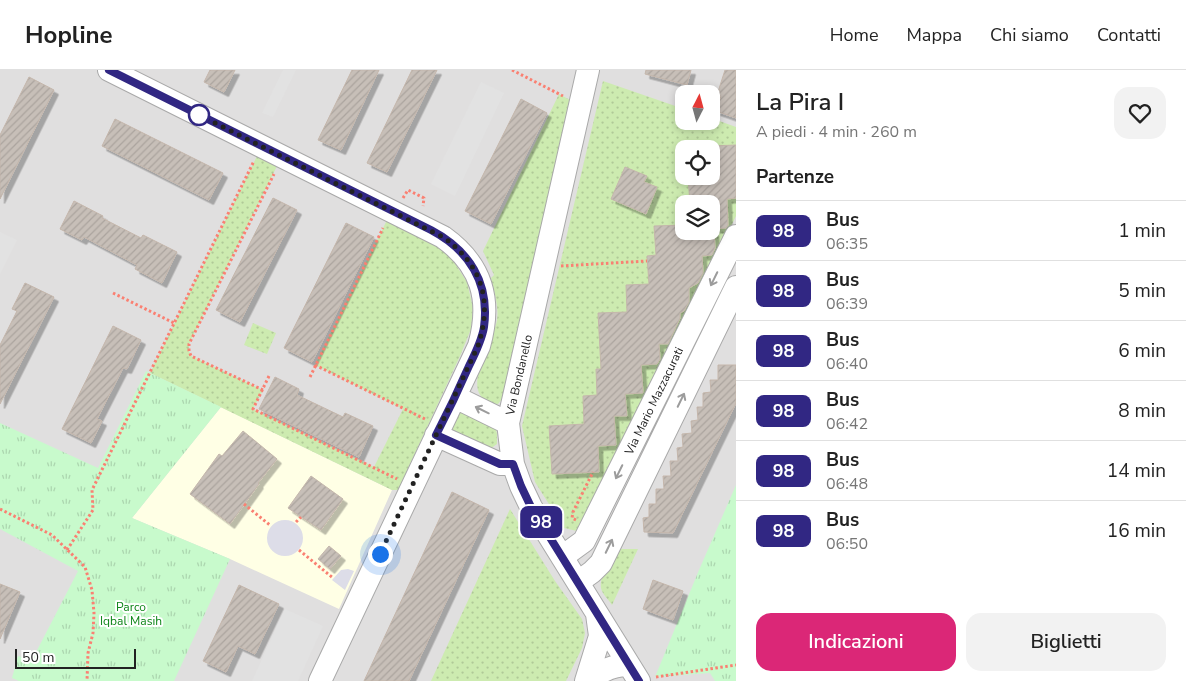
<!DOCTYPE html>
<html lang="it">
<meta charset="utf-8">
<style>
:root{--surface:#fff;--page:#f2f2f2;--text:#222;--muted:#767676;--line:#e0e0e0;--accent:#db2777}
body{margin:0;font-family:"Nunito Sans",sans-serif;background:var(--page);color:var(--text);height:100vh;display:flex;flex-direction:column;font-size:19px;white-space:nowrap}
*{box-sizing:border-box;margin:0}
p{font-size:16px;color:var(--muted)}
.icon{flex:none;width:28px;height:28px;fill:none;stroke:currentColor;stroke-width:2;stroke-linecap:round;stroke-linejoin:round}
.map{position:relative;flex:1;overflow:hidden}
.drawer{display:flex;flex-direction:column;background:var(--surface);width:450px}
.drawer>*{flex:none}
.badge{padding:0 10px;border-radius:8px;font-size:18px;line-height:32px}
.needle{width:32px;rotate:6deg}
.tools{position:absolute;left:675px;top:15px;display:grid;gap:10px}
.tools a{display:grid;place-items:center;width:45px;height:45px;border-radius:10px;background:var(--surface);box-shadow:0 2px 8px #0003;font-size:25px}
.scale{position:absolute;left:15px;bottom:12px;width:121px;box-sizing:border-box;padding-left:5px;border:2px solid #222;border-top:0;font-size:14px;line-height:18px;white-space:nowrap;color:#222;-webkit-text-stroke:4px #fff;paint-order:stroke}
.you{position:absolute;width:25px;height:25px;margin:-12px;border:4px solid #fff;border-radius:50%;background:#1a73e8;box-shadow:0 0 0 8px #1a73e833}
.map>.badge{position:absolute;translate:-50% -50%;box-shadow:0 0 0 2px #fff}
h2{padding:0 20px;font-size:19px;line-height:45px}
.round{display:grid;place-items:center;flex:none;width:52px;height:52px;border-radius:15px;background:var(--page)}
.headline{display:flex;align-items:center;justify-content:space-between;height:85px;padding:0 20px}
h1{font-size:24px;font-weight:600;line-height:38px}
.button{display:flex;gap:10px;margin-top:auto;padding:10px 20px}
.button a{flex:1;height:58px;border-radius:15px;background:var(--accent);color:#fff;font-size:20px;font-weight:600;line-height:58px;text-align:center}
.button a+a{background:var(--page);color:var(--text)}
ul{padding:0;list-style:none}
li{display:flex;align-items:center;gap:15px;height:60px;padding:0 20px;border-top:1px solid var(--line)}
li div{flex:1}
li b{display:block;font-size:19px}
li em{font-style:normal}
li .badge{min-width:55px;font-weight:700;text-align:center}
header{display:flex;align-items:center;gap:30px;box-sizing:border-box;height:70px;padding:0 25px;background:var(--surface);border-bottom:1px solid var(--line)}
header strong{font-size:24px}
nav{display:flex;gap:28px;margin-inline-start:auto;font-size:18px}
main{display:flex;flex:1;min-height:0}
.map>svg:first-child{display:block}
.residential{fill:#e0dfdf;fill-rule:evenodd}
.education{fill:#ffffe5}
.grass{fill:url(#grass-dots);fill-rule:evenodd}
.park{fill:url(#park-tufts)}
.parking{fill:#e2e2e2}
.plaza{fill:#dddde8}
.building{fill:url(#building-hatch);stroke:#c4b6ab;filter:url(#shadow)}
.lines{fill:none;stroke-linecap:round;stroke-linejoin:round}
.minor-casing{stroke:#a9a9a9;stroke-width:24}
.path{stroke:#fa8072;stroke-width:3;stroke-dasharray:2.5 2.5;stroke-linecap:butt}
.minor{stroke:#fff;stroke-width:22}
.oneway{stroke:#9c9c9c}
.line-casing{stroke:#fff;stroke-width:11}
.line{stroke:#312783;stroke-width:8}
.walk{stroke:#222;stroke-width:5;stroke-dasharray:0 9}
.stop-dot{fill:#fff;stroke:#312783;stroke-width:2.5}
.labels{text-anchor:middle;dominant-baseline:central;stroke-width:4;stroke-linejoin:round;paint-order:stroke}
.street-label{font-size:12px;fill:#222;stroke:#fff}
.park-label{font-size:12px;fill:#0c8416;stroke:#fff}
</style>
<header>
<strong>Hopline</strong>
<nav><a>Home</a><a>Mappa</a><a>Chi siamo</a><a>Contatti</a></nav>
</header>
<main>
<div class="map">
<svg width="736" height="611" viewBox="0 0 736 611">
<defs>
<pattern id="grass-dots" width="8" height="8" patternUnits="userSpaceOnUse" patternTransform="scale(1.25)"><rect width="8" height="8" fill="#cdebb0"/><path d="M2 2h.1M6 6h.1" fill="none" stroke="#b0c997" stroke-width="1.8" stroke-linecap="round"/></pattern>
<pattern id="park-tufts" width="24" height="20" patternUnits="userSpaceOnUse" patternTransform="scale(1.25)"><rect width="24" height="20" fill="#c8facc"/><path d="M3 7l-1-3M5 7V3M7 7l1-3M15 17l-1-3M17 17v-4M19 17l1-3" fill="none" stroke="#acd6af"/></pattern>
<pattern id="building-hatch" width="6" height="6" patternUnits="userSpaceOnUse" patternTransform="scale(1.25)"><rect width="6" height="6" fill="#c7bfb8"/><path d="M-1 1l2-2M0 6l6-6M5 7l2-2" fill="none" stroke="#aba49e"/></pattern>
<filter id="shadow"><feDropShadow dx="4.5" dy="4.5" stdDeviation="0" flood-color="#0004"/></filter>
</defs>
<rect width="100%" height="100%" fill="#f2efe9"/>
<path class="residential" d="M0,0H736V611H0ZM684,24H711V51H684ZM684,79H711V106H684ZM684,134H711V161H684Z"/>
<path class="education" d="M221,337L392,420L339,539L230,489L132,448Z"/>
<path class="grass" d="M603,11L684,39V51H711V48L736,57V146L584,454L577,461L564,458L535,412L522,356ZM684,79H711V106H684ZM684,134H711V161H684Z
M559,24L572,31L502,329L498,334C454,329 493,274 497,250C499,236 494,221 491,208L494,205L483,181Z
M257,86L277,96L189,274V281L191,286L263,320L253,339L374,397L403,339L315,295L387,150L440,177L454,192L467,212L473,238L471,259L460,286L398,420H392L150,303Z
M253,253L276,263L267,284L244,275Z
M457,337L495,355L497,364V374L490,379L448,359Z
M510,439L555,511L582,549L585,563L582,578L566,611H431Z
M615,479H638L612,535C609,530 602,524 601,518C599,508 611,488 615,479Z"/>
<path class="park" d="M146,301L221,337L132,448L230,489L174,611H19L12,608L18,586L32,590L78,501L0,459V353L98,398Z
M736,415V611H715L710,603L655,607L699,500Z"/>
<path class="parking" d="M283,0H296L273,47L262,43Z
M481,12L504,23L455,126L431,114Z
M0,162L17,170L0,204Z
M285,539L323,556L298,611H252Z"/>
<path class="plaza" d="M267 468a18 18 0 1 1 36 0a18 18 0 1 1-36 0Z
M348,499L354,501L345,520L332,510L341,500Z"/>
<path class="building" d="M210,0H235L224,22L204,12Z
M352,0H379L341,80L318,70Z
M412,0H437L387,102L367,93Z
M646,0H691L687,15L645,4Z
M725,0H736V48L716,41L721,26L717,25Z
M29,7L54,20L0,129V65Z
M521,29L547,43L491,154L465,141Z
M115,49L223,103L209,130L102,76Z
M736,75V128L727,129L728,155L726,158L711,159V134H690L688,106H711V76Z
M625,97L647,106L644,112L657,117L646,144L611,129Z
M273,128L297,140L240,252L216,240Z
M74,131L103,146L102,148L141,168L143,165L177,182L162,213L135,199L137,195L84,167L82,170L60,159Z
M346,153L374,167L312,292L284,278Z
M684,155V161H714L715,178L712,185L702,186L703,203L698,213L689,218V232L684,241L680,243V248L668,274H659L660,289L657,294L641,295L643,323L625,324L627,346H614L616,375L598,376L599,402L552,404L549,356L584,354L583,326L597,325L596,299H601L598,243L627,242L626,215L649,214L647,186L656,185L654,156Z
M25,213L54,227L0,334V275L17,241L12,239Z
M113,256L141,270L127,299L123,298L97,349L102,351L91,373L62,359Z
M718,295H736V333L673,463L644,462L643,448L649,447V434H656V419H664L663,406H671L670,391H678L677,378L683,377L682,364L692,363L691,351L698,350L697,337H703V323L711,322L710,310H718Z
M275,307L299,319L297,325L343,347L345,343L373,356L359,387L259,339Z
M243,361L277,389L258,413L259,414L230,454L190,424L219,384L222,386Z
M311,406L343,429L321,460L288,438Z
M452,422L489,440L409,611H364Z
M329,476L341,486L330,499L318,489Z
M653,510L683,521L673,550L643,539Z
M0,514L20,522L0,569Z
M239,515L279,534L255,584L238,576L226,602L203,591Z"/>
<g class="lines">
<g class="minor-casing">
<path id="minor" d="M109,0L443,167C482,195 492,230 479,276L320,611
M588,0L508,353L513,394L521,416L531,437L639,611
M455,327L508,353
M436,365L500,394H513
M562,487L584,471L736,166
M578,512L592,502L601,493L736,217
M586,611L600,566L597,544
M590,611C601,600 613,595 629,595"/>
</g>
<path class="path" d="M512,0L563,26
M403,128L408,120L424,128L423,136
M561,196L647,191
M113,223L174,253
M315,295L425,349
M269,306L253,339L397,409
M310,307L383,158
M263,320L191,286L189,281V274L274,104
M244,434L271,456
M0,439L52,465L85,497L92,520L94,543L93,563L88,583L87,611
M576,450L572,448L573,442L593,402
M296,452L301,447
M67,480L93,440L92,420L254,91
M299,480L333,508
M656,607L736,595"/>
<use href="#minor" class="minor"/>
</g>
<defs><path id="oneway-shaft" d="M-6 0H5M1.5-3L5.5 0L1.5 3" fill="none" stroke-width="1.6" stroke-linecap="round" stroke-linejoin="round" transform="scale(1.25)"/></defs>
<g class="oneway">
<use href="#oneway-shaft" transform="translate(714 209) rotate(116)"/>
<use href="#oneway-shaft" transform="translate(681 330) rotate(-64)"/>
<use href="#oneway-shaft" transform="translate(482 340) rotate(-154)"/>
<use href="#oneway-shaft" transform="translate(619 402) rotate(116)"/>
<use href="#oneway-shaft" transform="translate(609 476) rotate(-64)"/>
</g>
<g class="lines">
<g class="line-casing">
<path id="line" d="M109,0L431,160C469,180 490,213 484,257C482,270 475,284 469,296C459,319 448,342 436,365L500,394H513L521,416L531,437L639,611"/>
</g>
<use href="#line" class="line"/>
<path class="walk" d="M199,45L443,167C482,195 493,230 478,276L380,484"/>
</g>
<circle class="stop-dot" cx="199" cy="45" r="10"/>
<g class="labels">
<g class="street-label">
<text transform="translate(519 305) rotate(-77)">Via Bondanello</text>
<text transform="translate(654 331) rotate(-64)">Via Mario Mazzacurati</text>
</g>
<g class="park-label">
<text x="131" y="537">Parco<tspan x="131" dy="14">Iqbal Masih</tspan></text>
</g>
</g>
</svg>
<div class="tools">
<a><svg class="needle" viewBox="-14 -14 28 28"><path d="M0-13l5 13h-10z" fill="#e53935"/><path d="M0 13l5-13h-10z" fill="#767676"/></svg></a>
<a><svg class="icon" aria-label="locate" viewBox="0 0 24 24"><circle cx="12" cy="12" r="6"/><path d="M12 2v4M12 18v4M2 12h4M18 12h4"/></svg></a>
<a><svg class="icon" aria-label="layers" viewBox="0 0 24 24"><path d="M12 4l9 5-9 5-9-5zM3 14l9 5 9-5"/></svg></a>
</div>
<div class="scale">50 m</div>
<div class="you" style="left:380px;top:484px"></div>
<b class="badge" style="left:541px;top:452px;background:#312783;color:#fff">98</b>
</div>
<section class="drawer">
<div class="headline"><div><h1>La Pira I</h1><p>A piedi · 4 min · 260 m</p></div><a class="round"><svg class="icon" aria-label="heart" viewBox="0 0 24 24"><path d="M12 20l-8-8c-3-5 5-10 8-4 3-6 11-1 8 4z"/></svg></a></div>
<h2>Partenze</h2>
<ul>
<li><span class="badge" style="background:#312783;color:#fff">98</span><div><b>Bus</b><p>06:35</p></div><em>1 min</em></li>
<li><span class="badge" style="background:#312783;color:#fff">98</span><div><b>Bus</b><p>06:39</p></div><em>5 min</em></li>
<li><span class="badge" style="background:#312783;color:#fff">98</span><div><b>Bus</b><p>06:40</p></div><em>6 min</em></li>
<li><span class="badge" style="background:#312783;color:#fff">98</span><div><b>Bus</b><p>06:42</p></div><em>8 min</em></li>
<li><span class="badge" style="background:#312783;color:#fff">98</span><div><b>Bus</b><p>06:48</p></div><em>14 min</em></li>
<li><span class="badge" style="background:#312783;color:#fff">98</span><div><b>Bus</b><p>06:50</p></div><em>16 min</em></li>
</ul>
<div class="button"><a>Indicazioni</a><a>Biglietti</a></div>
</section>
</main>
